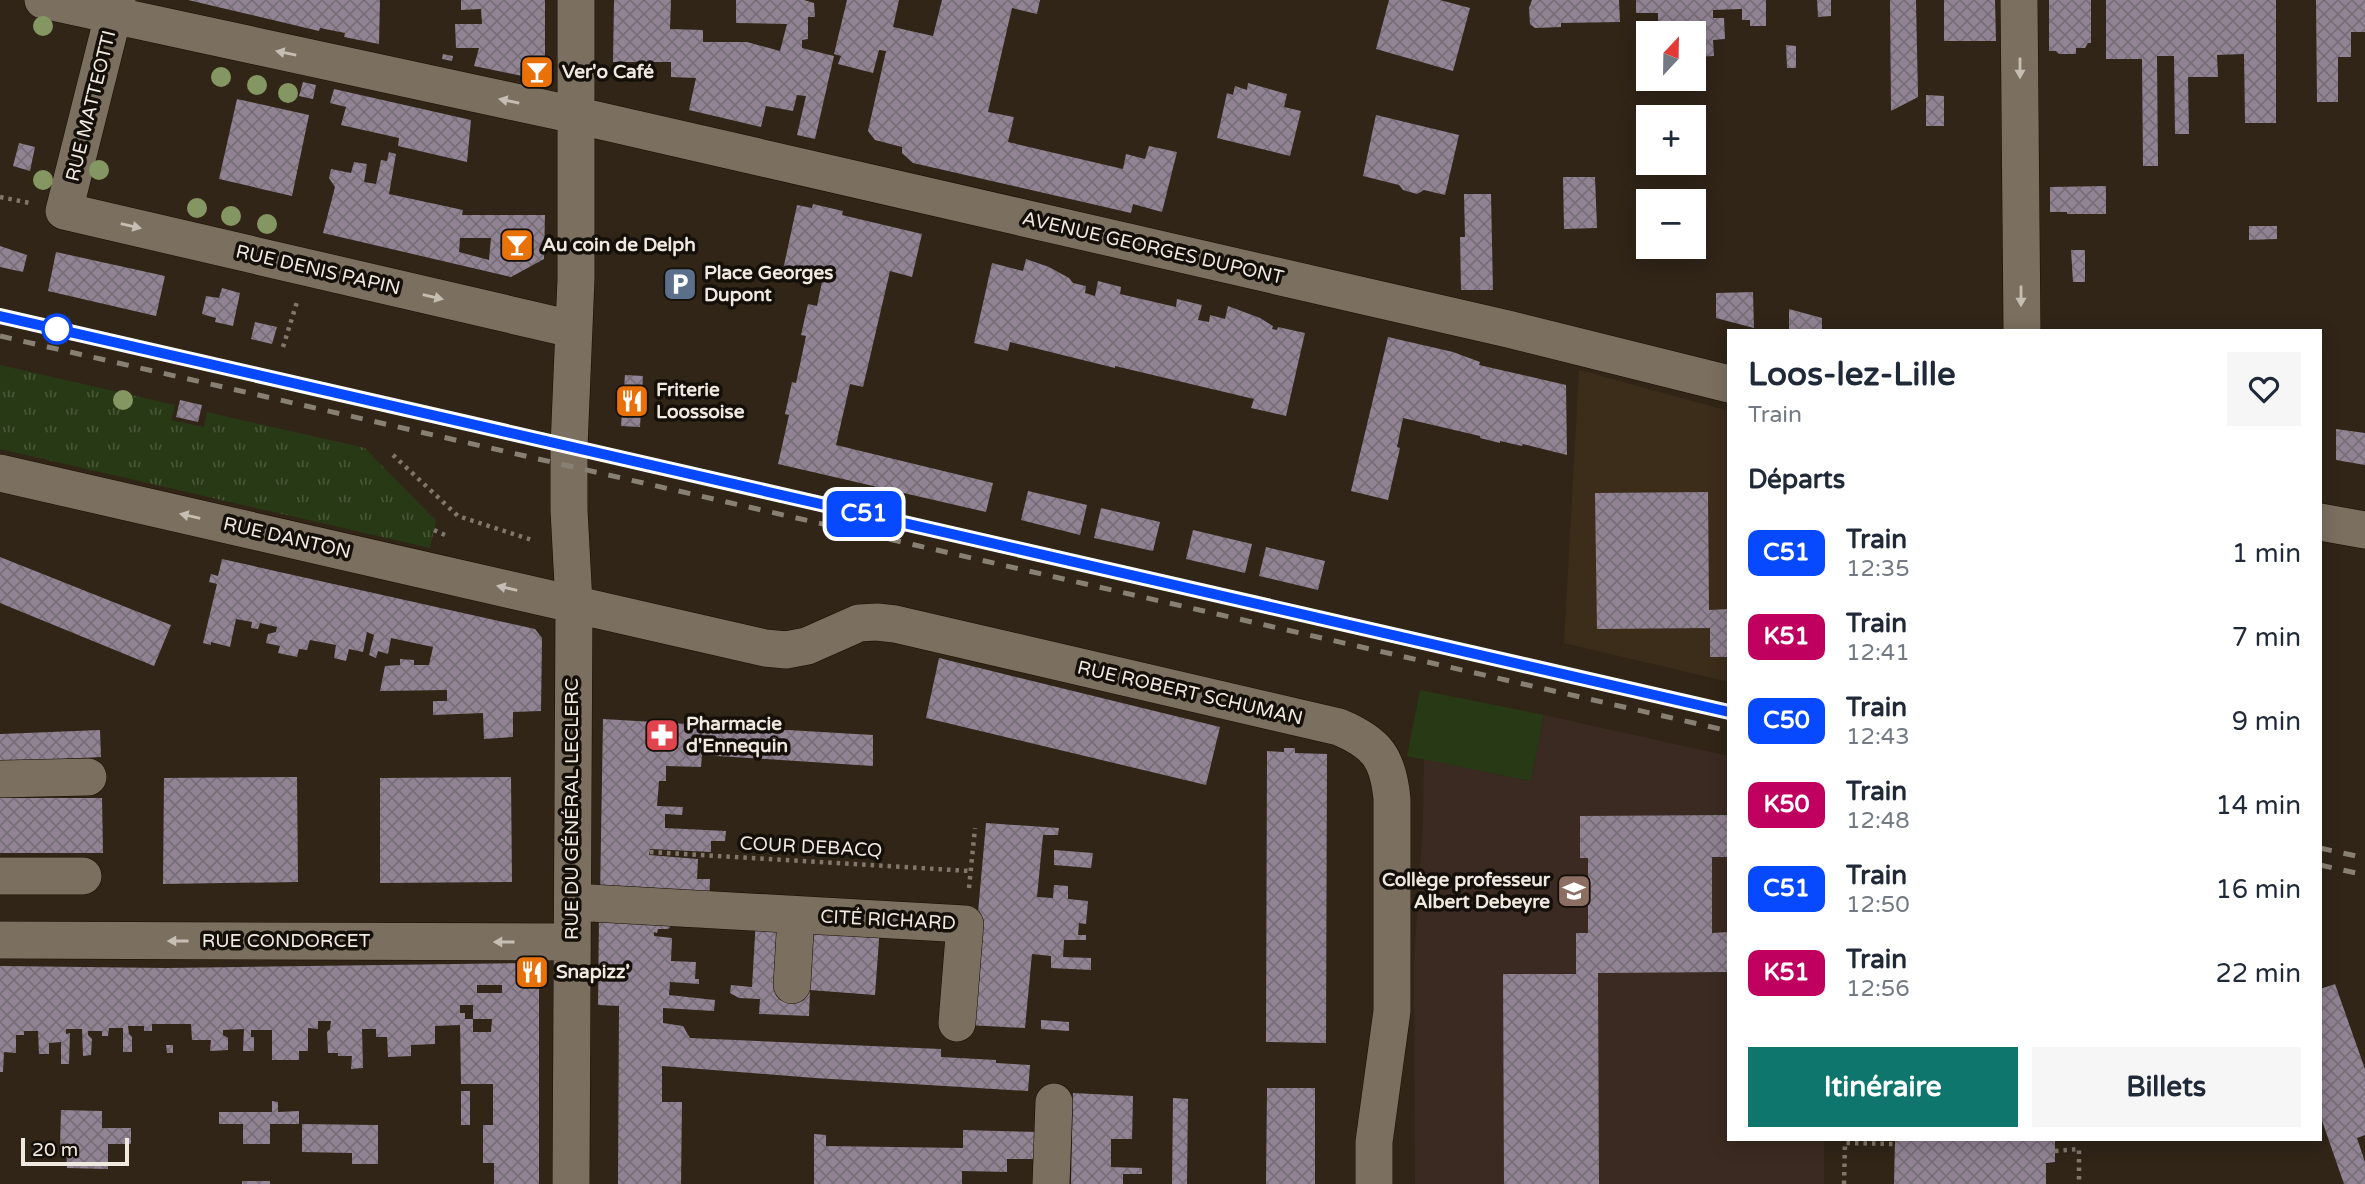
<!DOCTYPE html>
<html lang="fr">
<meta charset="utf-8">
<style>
:root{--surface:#fff;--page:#f6f6f7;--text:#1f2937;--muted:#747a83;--accent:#0f766e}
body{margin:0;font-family:"Varela Round",sans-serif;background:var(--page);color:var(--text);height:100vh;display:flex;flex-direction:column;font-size:26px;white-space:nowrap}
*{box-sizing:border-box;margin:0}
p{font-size:23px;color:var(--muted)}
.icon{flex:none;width:38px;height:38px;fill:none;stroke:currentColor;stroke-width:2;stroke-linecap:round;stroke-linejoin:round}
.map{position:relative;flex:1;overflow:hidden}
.panel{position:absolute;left:1727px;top:329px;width:595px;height:812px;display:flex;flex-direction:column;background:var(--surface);border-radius:0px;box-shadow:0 4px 18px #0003}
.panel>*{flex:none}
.badge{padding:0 14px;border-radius:10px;font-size:24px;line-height:46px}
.needle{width:46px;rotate:22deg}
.fabs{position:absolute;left:1636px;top:21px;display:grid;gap:14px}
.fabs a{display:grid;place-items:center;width:70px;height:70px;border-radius:0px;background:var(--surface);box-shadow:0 4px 18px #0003;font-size:35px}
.scale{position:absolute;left:21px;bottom:18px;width:108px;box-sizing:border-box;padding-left:7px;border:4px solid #f0e9e0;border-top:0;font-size:19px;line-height:24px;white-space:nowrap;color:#f0e9e0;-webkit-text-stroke:5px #140f09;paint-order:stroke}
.map>.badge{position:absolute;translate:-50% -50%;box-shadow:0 0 0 4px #fff}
h2{padding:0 21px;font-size:26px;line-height:63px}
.round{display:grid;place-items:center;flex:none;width:74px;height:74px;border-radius:0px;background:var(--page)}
.overview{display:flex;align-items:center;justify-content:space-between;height:119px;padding:0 21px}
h1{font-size:33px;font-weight:700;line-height:52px}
.action{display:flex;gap:14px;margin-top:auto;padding:14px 21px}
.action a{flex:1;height:80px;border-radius:0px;background:var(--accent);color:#fff;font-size:28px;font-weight:700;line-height:80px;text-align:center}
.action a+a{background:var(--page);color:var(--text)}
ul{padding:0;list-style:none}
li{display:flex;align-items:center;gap:21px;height:84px;padding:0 21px}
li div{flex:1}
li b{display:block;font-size:26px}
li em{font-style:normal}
li .badge{min-width:77px;font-weight:700;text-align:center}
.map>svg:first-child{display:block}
.built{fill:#3c2d1a}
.education{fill:#3b2a21}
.grass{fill:#283915}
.park{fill:url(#park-tufts)}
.building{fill:url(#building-cross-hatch);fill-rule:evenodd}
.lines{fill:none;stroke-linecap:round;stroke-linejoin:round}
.minor-casing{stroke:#180e03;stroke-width:38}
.path{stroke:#81776b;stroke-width:4.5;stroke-dasharray:3.5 5;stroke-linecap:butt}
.minor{stroke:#7b6f5f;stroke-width:37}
.rail{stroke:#898074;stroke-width:5;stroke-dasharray:12 12;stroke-linecap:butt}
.tree{fill:#849662}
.oneway{fill:#c7beb3}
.line-casing{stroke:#fff;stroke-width:16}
.line{stroke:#0749ff;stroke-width:10}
.stop-dot{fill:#fff;stroke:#0749ff;stroke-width:3.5}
.labels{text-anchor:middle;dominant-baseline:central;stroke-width:7;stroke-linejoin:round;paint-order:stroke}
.poi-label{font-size:19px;font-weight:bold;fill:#f0e9e0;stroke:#140f09;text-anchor:start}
.street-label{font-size:19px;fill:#f0e9e0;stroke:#140f09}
</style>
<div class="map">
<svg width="2365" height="1184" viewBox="0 0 2365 1184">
<defs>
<pattern id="park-tufts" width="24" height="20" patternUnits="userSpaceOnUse" patternTransform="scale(1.75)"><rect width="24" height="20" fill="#283915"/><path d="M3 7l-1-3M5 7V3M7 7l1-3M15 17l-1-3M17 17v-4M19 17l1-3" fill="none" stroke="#485637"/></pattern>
<pattern id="building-cross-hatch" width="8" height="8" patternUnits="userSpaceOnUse" patternTransform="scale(1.75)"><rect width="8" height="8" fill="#918393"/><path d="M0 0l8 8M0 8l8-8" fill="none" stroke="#776e77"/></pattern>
</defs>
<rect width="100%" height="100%" fill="#302517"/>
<path class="built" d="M1579,370L1729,411V682L1564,643Z"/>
<path class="education" d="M1544,715L1729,756V1139H1824V1184H1415L1414,962L1423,821L1424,759L1531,781Z"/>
<path class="grass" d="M1420,690L1544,715L1531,781L1407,756Z"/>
<path class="park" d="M0,365L175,405L171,420L204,427L207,412L365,448L436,521L430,548L0,449Z"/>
<path class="building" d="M188,0H380L379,44L344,37L345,33L320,28L319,31Z
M461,0H545V73L537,79L474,66L479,48H456L455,24H482L481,9L461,10Z
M614,0H671L670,29L703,30V42H747L780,51L787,24L736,23V0H804L814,3L815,17H808V39L802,40V48L834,56L815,139L797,135L806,96L797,95L793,111L766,106L761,127L689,110L696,78L671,77V62H613Z
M847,0H899L893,27L933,36L942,0H1040L1037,14L1012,8L988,112L1014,117L1008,142L1123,169L1126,154L1145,159L1149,146L1177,152L1162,212L1133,204L1131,213L913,163L902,153V147L875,140L868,131L886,51L879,50L873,73L838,64L841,56L834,54Z
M1389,0H1440L1470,8L1453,71L1376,49Z
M1532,0H1619L1620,22L1561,23V27L1535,28L1530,24L1529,8Z
M1636,0H1766V26H1750V20H1742V9L1713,10V18H1724L1725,39L1713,40L1714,56L1694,57V33H1658V13H1636Z
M1817,0H1831V16L1818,17Z
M1890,0H1916L1918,97L1891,111Z
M1944,0H1995L1996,41H1944Z
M2049,0H2091V43H2088L2085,48H2076V54H2059L2056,51H2049Z
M2106,0H2276V123H2245L2244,54L2217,55L2218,77H2188L2189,134H2175L2174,56H2157L2158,166H2143L2142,59H2106Z
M2316,0H2365V32H2351V57H2338V102H2317Z
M1786,45L1796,46V68H1787Z
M443,54L453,56L452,61L442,59Z
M303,82L316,85L313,99L299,96Z
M1248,83L1287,94L1284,107L1301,111L1290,156L1217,138L1227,93L1233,95L1235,86L1247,90Z
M334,89L471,120L467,162L398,146L399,138L341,125L346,107L330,103Z
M1926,95L1944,96V126H1926Z
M237,99L309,115L292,196L219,179Z
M1376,115L1459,135L1445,195L1424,190L1417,194L1403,190L1399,185L1363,176Z
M19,143L35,147L30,171L13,166Z
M389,152L396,154L389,194L463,210L462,215H545L544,259L511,277L323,233L335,187L329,178L331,169L351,173L354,162L367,164L364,182L376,184L381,160L387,161ZM460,238H491L489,260L459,252Z
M1563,177H1595L1597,228L1564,229Z
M2106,186V214H2067V212H2050V187Z
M1464,194H1491L1493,290H1461L1460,237H1465Z
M813,204L843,211L842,215L922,234L912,277L890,271L863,387L850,384L836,445L993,483L986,512L778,464L789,415L785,414L792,382L796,383L806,336L801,335L808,304L817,306L823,277L818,276V278L783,270L797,205L812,208Z
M2249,226H2277V239L2249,240Z
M0,246L27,255L23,272L0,267Z
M2071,250H2085V282H2073Z
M56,252L165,276L156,316L48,291Z
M1026,259L1049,267L1069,278L1073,283L1086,286L1085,293L1095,296L1098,281L1121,287L1120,294L1176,307L1177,299L1202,305L1198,320L1209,322L1210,315L1225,319L1228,306L1260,318L1273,326L1272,329L1277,330L1278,327L1305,333L1286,416L1251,408L1254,399L1115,366V368L1010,342L1008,351L974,343L992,263L1023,271Z
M222,288L240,293L233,326L215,322L216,318L202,314L206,296L219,298Z
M1753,292L1754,328L1716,318V293Z
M1789,309L1822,318V331H1789Z
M255,322L277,327L272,344L251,339Z
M1388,337L1453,352L1480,362L1479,365L1566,385L1567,455L1523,444L1522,446L1500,441V443L1480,438V436L1403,418L1397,447L1400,448L1388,500L1351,491Z
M625,375L643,376L640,427L621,426Z
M180,400L202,405L198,422L176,417Z
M2336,429L2365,433V465L2336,460Z
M1028,491L1087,505L1080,535L1021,520Z
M1708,492L1709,610L1729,609V657H1710V628L1597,629L1595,493Z
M1101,508L1160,522L1153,551L1094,538Z
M1193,530L1252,544L1245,573L1186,559Z
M1266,547L1325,561L1318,590L1259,576Z
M0,557L171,625L154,666L0,603Z
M222,559L535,629L542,638L541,711L513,712V737L484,739L483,713L433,715V701H447V690L380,691L385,666L400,665V659L414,660V665H429L433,647L391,638L388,654L378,651L376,658L369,655L374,635L367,632L363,652L349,649L346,661L334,658L336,645L310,640L307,650L299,649L297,657L278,653L280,646L266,643L268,634L276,632L277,627L260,623L258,629L251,628L252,622L236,619L230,647L211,642V645L203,643L217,584L209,582L211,574L218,576Z
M939,658L1220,727L1206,785L926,718Z
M603,719L873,735V766L702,755L701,767L666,766V781H659L657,806L683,807L682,815L665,814V828L726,831L725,841H711V852L650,849L649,855L698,859L697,879H710L709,903L600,897Z
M100,730L101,757L0,762V734Z
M1284,748H1295V753L1327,754L1326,1043L1266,1042L1267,751L1284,752Z
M297,777L298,882L163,884L164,778Z
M511,777L512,882L380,883V778Z
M0,798H102L103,853H0Z
M1729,815V857H1712V933L1729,932V972L1598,973L1599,1184H1504L1503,974H1576V933H1588V858H1580V816Z
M986,823L1059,828L1058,835H1043L1037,897L1053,898L1054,885L1068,886V899L1088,901L1086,924L1079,923L1078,935H1086V940H1064L1063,957L1091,958V970L1051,968V956L1032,954L1025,1028L968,1025Z
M1054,850L1093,853L1091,868L1054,865Z
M599,915L671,926L668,929H658L657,933L654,932V936L672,938L671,961L696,962L695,979H699V984L670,982L669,995L715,1000L714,1011L663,1008V1023L683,1026L690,1038L941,1049V1057L996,1060V1063L1030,1065L1028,1091L815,1078L662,1066V1102H682L681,1184H618L619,1006L598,1005Z
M756,918L880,926L875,995L810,990L809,1016L759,1014L760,999L739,998L730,993L731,985L752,987Z
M533,963L539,971V1184H494V1163H483V1125H493V1084H461L460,1025L435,1026V1044L411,1045V1056L388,1057L387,1037H376V1029H362L363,1068L351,1069L352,1056H338V1053H328L327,1032L330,1029L331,1021H318V1029L308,1028V1051H299V1060H272V1030H251V1037H254V1051H243L244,1029L223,1030V1035L228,1038V1050L210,1051L211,1040H192L191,1024H152V1031H144V1026H128L129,1034L132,1037V1052H123V1028H109L108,1036H102V1031H88V1035L92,1039L91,1055L83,1056L82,1029H66V1034L70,1033L69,1064H61V1042L49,1043V1054H39L38,1031H24V1035H16V1053L4,1052L3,1072H0V966L167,968ZM477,985H502V993H477ZM460,1005H473V1019H492L491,1032H473V1019H465V1013H460Z
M2335,984L2365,1069V1135L2357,1138L2365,1162V1184H2344L2320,1115V989Z
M1041,1020L1069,1022V1031L1041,1029Z
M166,1045H173V1053H167Z
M1267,1088H1315V1184H1266Z
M461,1091H470V1125H461Z
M1073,1093L1133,1096L1132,1139H1111V1167L1142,1168V1174H1123V1184H1071Z
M1173,1098L1188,1099L1187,1184H1172Z
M272,1101L278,1102V1112L299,1111V1124H270V1144H243V1124H219V1112H272Z
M61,1110L102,1111V1128H131V1144H108V1169L67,1168L66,1144L60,1145Z
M302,1124L378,1125V1164H352V1153L302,1152Z
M963,1130L1039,1132L1037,1159H1007V1172L962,1171V1184H814V1134L826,1135V1146L963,1148Z
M1895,1139H2055V1162L2046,1163V1184H1894Z
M242,1181H270V1184H242Z"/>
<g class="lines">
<g class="minor-casing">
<path id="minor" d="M43,0L575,115L1508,329L1729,384
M117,0L64,211L572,329
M2019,0L2022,331
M0,473L765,648L786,650L807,646L859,623L877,622L895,624L1339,727C1377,743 1388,758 1392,799V1011L1374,1142V1184
M2320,522L2365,530
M0,779L88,777
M0,876H83
M573,902L965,924L957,1023
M0,940L572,942
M792,985L796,915
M571,1184L574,603L569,510V447L576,279V0
M1051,1184L1054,1102"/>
</g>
<path class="path" d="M0,197L30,203
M283,347L297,302
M393,455L458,516L535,541
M434,530L445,535
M650,852L970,871
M969,888L975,828
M2055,1151L2079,1149V1184
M1844,1184L1845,1143L1895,1144"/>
<use href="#minor" class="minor"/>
<path class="rail" d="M0,316L1729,712
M0,336L1729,731
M2320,848L2365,858
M2320,865L2365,875"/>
</g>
<g class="tree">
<circle cx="43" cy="26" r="10"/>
<circle cx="221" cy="77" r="10"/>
<circle cx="257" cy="85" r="10"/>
<circle cx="288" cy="93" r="10"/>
<circle cx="99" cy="170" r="10"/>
<circle cx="43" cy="180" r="10"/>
<circle cx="197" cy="208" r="10"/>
<circle cx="231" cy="216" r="10"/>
<circle cx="267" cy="224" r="10"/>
<circle cx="123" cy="400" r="10"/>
</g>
<defs><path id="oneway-solid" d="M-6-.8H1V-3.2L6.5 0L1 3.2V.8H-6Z" transform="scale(1.75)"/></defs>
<g class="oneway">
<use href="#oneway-solid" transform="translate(286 53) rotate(-168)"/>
<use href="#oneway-solid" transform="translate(2020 68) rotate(90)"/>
<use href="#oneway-solid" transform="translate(509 101) rotate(-168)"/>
<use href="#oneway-solid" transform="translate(131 226) rotate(13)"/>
<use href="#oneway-solid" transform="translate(2021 296) rotate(90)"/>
<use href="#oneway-solid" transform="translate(433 297) rotate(13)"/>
<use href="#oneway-solid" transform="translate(190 516) rotate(-167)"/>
<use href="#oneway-solid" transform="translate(507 588) rotate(-167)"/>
<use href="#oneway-solid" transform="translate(178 941) rotate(-180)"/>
<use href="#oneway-solid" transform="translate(504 942) rotate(-180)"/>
</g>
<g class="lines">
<g class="line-casing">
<path id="line" d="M0,316L1729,712"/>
</g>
<use href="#line" class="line"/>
</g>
<defs>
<g id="bar-square" transform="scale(1.75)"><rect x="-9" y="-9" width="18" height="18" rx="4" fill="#e8710a" stroke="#140f09"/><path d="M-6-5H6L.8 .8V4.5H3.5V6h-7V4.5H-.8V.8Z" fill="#fff"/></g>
<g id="parking-square" transform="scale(1.75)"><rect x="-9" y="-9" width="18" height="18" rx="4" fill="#5c6f8a" stroke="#140f09"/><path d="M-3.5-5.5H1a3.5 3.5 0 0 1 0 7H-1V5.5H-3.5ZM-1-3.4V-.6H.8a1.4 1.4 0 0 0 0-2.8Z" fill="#fff"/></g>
<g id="restaurant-square" transform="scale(1.75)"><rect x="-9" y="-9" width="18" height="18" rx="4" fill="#e8710a" stroke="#140f09"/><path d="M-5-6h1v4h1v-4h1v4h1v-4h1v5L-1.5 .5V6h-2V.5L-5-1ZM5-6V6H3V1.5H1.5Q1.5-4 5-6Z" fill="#fff"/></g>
<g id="pharmacy-square" transform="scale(1.75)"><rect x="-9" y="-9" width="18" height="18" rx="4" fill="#e0444e" stroke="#140f09"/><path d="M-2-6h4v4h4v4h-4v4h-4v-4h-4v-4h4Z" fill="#fff"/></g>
<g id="school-square" transform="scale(1.75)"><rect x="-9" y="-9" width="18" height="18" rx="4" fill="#8d6e63" stroke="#140f09"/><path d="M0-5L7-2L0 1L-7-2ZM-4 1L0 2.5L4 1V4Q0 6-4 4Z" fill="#fff"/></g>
</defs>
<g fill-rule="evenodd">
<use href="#bar-square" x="537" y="72"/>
<use href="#bar-square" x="517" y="245"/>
<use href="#parking-square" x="680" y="284"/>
<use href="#restaurant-square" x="632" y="401"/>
<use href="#pharmacy-square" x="662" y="735"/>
<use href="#school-square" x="1574" y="891"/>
<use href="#restaurant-square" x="532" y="972"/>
</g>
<circle class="stop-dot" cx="57" cy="329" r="14"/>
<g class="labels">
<g class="poi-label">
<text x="562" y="72">Ver'o Café</text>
<text x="542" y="245">Au coin de Delph</text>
<text x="704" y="273">Place Georges<tspan x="704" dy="22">Dupont</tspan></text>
<text x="656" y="390">Friterie<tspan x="656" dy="22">Loossoise</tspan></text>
<text x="686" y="724">Pharmacie<tspan x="686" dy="22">d'Ennequin</tspan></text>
<text x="1550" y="880" text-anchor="end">Collège professeur<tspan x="1550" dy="22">Albert Debeyre</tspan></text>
<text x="556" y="972">Snapizz'</text>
</g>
<g class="street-label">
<text transform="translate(91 106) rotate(-76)">RUE MATTEOTTI</text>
<text transform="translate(1153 248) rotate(13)">AVENUE GEORGES DUPONT</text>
<text transform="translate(318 270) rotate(13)">RUE DENIS PAPIN</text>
<text transform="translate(287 538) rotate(13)">RUE DANTON</text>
<text transform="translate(1190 693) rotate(13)">RUE ROBERT SCHUMAN</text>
<text transform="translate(572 809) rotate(-90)">RUE DU GÉNÉRAL LECLERC</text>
<text transform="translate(811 847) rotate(3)">COUR DEBACQ</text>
<text transform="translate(888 920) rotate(3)">CITÉ RICHARD</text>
<text x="286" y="941">RUE CONDORCET</text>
</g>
</g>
</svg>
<div class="fabs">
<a><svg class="needle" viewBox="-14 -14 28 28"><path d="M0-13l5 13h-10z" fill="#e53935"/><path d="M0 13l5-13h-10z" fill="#747a83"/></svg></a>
<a>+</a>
<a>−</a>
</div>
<div class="scale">20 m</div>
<b class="badge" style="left:864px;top:514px;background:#0749ff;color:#fff">C51</b>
<section class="panel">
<div class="overview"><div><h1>Loos-lez-Lille</h1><p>Train</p></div><a class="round"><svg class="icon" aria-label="heart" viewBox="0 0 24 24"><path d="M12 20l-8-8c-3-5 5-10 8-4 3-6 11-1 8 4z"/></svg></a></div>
<h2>Départs</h2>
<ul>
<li><span class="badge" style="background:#0749ff;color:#fff">C51</span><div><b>Train</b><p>12:35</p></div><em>1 min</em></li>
<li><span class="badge" style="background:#bf005f;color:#fff">K51</span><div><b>Train</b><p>12:41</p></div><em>7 min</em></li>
<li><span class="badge" style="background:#0749ff;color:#fff">C50</span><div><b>Train</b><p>12:43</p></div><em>9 min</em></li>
<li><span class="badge" style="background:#bf005f;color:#fff">K50</span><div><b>Train</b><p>12:48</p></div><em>14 min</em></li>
<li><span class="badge" style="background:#0749ff;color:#fff">C51</span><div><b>Train</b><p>12:50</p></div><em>16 min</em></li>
<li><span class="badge" style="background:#bf005f;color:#fff">K51</span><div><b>Train</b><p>12:56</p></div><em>22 min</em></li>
</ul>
<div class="action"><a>Itinéraire</a><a>Billets</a></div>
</section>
</div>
